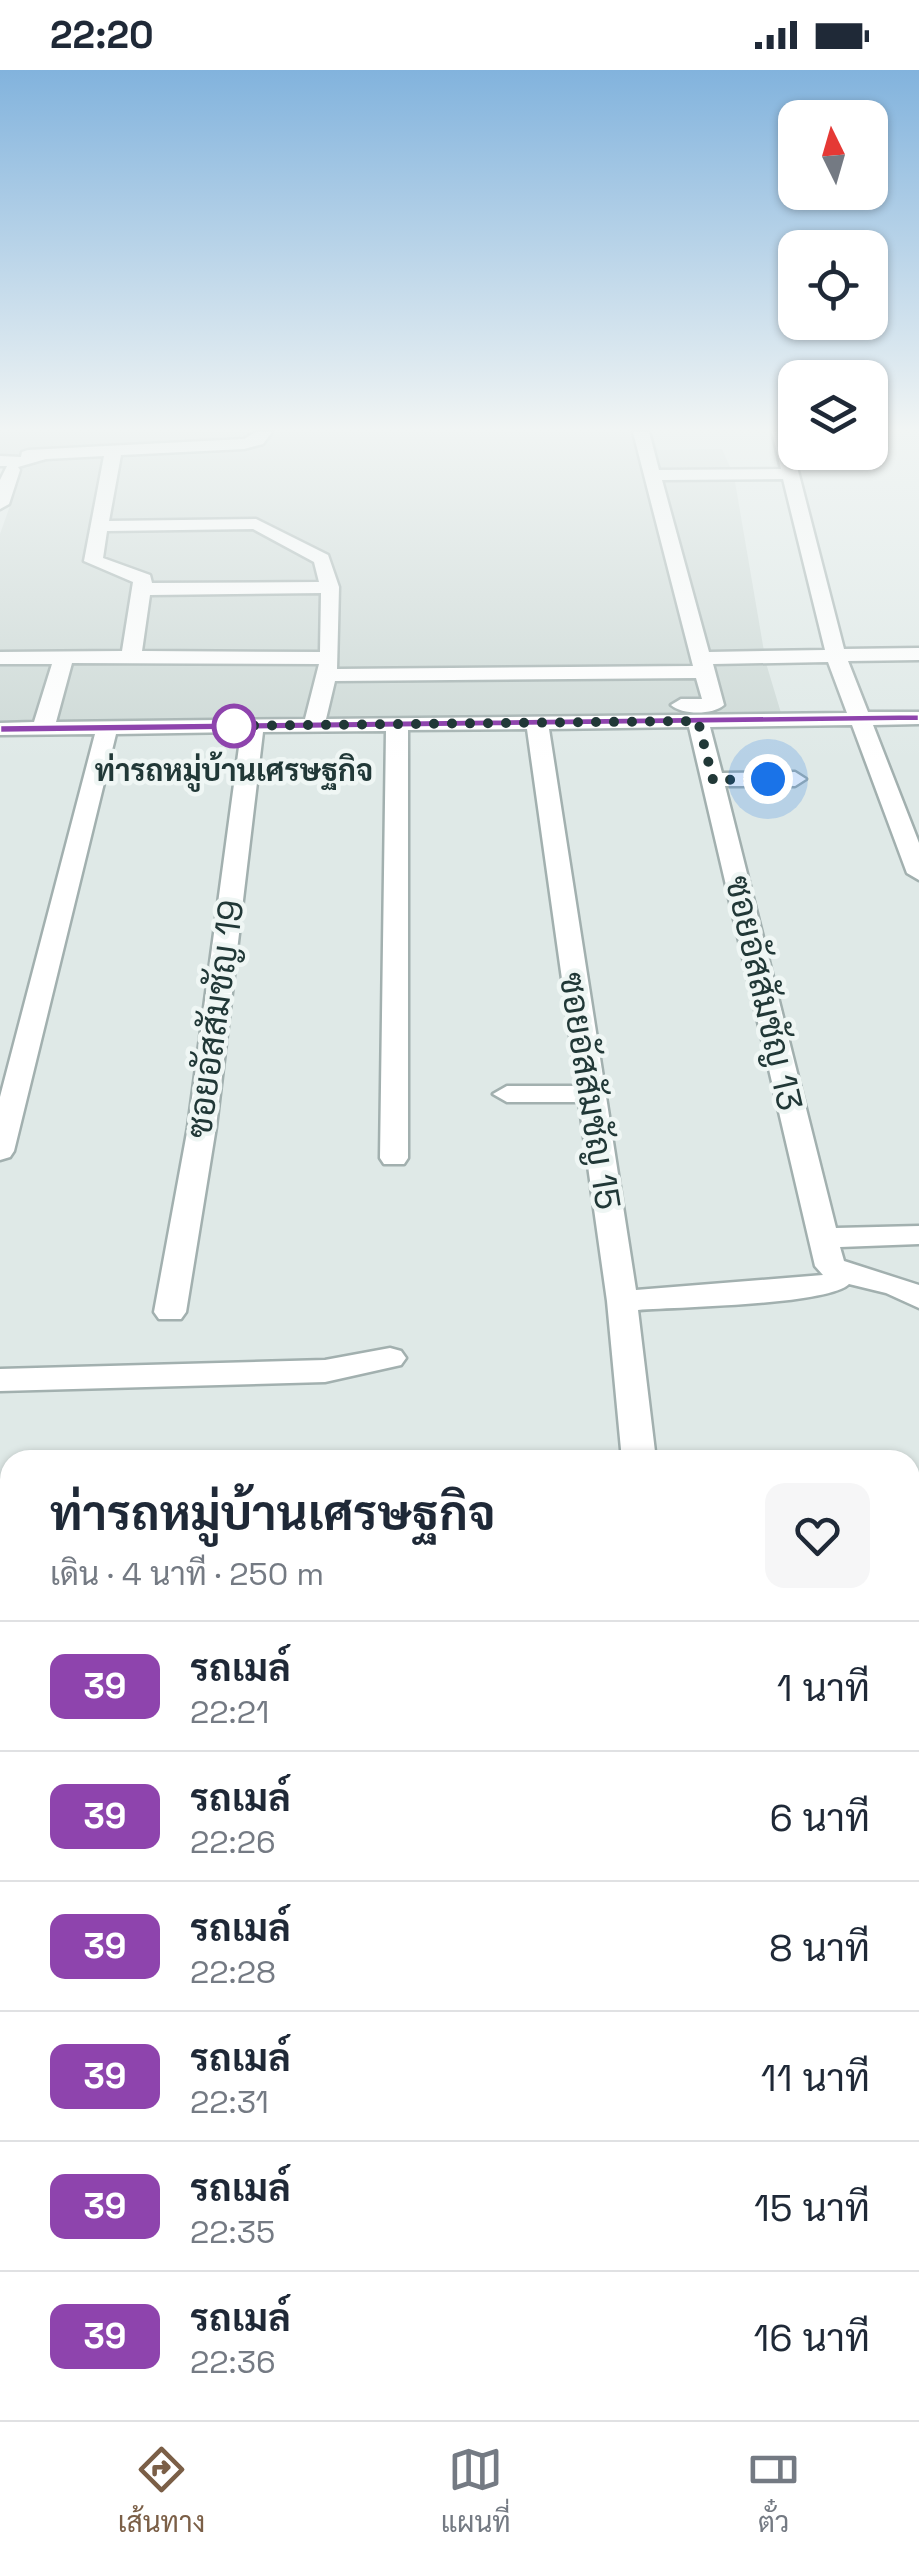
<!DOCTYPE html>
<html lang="th">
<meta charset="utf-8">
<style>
:root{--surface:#fff;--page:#f6f6f7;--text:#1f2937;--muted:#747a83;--line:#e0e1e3;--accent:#7b5f47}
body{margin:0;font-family:"Space Grotesk",Sarabun,sans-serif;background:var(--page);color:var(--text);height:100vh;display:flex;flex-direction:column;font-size:38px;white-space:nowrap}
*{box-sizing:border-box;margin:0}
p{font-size:32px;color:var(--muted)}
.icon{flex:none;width:55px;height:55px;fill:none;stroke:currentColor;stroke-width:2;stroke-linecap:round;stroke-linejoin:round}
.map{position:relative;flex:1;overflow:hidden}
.details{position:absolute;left:0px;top:1380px;width:920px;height:970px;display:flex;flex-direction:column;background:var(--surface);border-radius:30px 30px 0 0;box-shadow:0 2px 8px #0004}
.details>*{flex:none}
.badge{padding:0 20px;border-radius:15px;font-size:35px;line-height:65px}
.needle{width:65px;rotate:355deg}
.controls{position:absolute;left:778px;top:30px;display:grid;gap:20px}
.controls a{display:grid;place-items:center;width:110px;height:110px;border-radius:20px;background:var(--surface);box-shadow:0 2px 8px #0004;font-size:50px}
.you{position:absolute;width:50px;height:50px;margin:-25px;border:8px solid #fff;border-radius:50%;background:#1a73e8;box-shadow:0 0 0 15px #1a73e833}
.map>.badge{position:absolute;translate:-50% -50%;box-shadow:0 0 0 5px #fff}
.round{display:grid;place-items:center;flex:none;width:105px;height:105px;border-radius:20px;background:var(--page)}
.summary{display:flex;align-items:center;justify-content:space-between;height:170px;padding:0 50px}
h1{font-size:48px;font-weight:700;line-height:75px}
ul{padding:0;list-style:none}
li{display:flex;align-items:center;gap:30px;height:130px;padding:0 50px;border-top:2px solid var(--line)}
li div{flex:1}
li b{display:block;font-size:38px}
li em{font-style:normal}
li .badge{min-width:110px;font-weight:700;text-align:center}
.status{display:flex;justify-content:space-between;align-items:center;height:70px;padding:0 50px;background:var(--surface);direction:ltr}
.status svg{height:28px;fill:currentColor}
.tabs{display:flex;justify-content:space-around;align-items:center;height:140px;border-top:2px solid var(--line);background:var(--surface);font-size:28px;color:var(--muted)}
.tabs a{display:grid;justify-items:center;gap:5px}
.tabs .current{color:var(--accent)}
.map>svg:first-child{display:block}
.built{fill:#cdd9d6}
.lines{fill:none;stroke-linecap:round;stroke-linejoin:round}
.canal{fill:#89b2cd;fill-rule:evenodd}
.minor-casing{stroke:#a2b0af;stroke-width:5}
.path{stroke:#81aca8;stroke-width:8;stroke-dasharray:8 11;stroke-linecap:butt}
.minor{fill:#fff;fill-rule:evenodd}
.line{fill:#8e44ad;stroke:#fff;stroke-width:2.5}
.walk{stroke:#213837;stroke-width:10;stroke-dasharray:0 18}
.stop-dot{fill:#fff;stroke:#8e44ad;stroke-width:5}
.labels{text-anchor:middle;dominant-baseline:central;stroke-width:9;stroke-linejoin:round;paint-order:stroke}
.far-stop-label{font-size:30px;font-weight:bold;fill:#213837;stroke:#eff6f4}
.street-label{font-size:35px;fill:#213837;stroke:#eff6f4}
</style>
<div class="status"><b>22:20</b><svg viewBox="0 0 49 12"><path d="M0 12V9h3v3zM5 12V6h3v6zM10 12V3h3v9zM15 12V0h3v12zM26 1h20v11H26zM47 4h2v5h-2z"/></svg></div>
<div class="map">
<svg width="919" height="2350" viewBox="0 0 919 2350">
<rect width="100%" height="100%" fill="#dfe9e7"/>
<path class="built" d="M0,362H650L658,380L722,379L734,406L766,593L781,643L0,652V464L17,416V396L0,397Z"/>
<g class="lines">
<path class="canal" d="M919,1960V1996L910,1997V1961Z
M10,2121V2161L0,2163V2123Z"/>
<g class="minor-casing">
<path id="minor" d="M256,362H272L263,374L244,379L121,385L109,451L256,449L328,485L339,517L337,599L693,596L633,362H649L659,400L781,399L772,362H788L844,579L919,578V590L848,591L868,642H919V654L873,655L919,773V810L907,803L852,655L710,657L722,703L795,702L806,709L795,716H725L836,1158L919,1156V1174L840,1177L844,1191L919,1215V1238L886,1223L849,1214C828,1235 676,1237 638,1240L656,1390H622L607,1231L579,1032H507L493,1024L507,1016H577L527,659L408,660V1088L404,1094H384L380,1088L386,661L263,662L216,1057L186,1242L181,1249H159L154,1242L188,1057L241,662L116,664L14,1081L10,1087L0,1090V1027L95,664L0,665V653L34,652L52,594H0V582L122,581L133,512L84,491L104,386L46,389L18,397L20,400L9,434L0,439V410L7,396H0V386L21,387L22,382L28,380L244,369ZM783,409L825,580L709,582L662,410ZM253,459L314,492L319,512L152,513L150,505L103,488L107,461ZM321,523L320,582L142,581L150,525ZM828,592L847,643L326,649L335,611L696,608L702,629H681L671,635C682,645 713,645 724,635L713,594ZM72,593L319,594L305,649L56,652ZM689,657L815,1196L823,1205L636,1220L549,659Z
M390,1278L401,1281L406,1288L401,1295L325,1312L0,1321V1299L325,1290Z
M0,1490H10V1516H0Z"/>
</g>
<path class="path" d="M910,1963L919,1961
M0,2119L10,2117"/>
<use href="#minor" class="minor"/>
</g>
<linearGradient id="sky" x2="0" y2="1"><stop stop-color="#82b3dd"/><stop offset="0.52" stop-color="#f1f5f4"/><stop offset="1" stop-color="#f1f5f4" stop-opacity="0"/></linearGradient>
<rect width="919" height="691" fill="url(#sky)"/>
<path class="line" d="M919,644V651L0,663V655Z"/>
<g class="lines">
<path class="walk" d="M234,656H217L698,651L713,710L768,709"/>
</g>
<circle class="stop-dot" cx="234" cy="656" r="20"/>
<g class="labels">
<g class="far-stop-label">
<text x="234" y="700">ท่ารถหมู่บ้านเศรษฐกิจ</text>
</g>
<g class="street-label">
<text transform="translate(764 923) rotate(77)">ซอยอัสสัมชัญ 13</text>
<text transform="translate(215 949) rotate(-82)">ซอยอัสสัมชัญ 19</text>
<text transform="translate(590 1021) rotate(81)">ซอยอัสสัมชัญ 15</text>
</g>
</g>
</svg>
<div class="controls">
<a><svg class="needle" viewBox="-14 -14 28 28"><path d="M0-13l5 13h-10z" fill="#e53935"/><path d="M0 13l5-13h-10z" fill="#747a83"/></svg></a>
<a><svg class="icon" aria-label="locate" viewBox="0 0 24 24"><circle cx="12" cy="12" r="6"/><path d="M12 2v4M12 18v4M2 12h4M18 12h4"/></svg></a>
<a><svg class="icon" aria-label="layers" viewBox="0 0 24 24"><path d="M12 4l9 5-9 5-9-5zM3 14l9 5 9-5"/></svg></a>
</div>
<div class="you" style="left:768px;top:709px"></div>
<section class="details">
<div class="summary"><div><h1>ท่ารถหมู่บ้านเศรษฐกิจ</h1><p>เดิน · 4 นาที · 250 m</p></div><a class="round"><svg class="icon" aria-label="heart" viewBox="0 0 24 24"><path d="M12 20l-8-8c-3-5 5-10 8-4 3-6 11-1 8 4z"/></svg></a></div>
<ul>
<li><span class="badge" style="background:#8e44ad;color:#fff">39</span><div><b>รถเมล์</b><p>22:21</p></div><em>1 นาที</em></li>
<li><span class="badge" style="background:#8e44ad;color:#fff">39</span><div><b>รถเมล์</b><p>22:26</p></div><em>6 นาที</em></li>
<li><span class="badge" style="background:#8e44ad;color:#fff">39</span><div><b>รถเมล์</b><p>22:28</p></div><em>8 นาที</em></li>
<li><span class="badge" style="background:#8e44ad;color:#fff">39</span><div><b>รถเมล์</b><p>22:31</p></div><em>11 นาที</em></li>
<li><span class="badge" style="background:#8e44ad;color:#fff">39</span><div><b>รถเมล์</b><p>22:35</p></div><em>15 นาที</em></li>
<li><span class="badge" style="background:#8e44ad;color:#fff">39</span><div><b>รถเมล์</b><p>22:36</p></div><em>16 นาที</em></li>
</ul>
</section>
</div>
<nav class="tabs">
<a class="current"><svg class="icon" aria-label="directions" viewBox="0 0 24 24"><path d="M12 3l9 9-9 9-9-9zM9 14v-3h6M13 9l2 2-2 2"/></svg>เส้นทาง</a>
<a><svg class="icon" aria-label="map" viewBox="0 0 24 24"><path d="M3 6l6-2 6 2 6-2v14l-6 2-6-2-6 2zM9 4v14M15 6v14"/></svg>แผนที่</a>
<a><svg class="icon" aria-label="tickets" viewBox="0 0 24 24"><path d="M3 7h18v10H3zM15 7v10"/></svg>ตั๋ว</a>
</nav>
